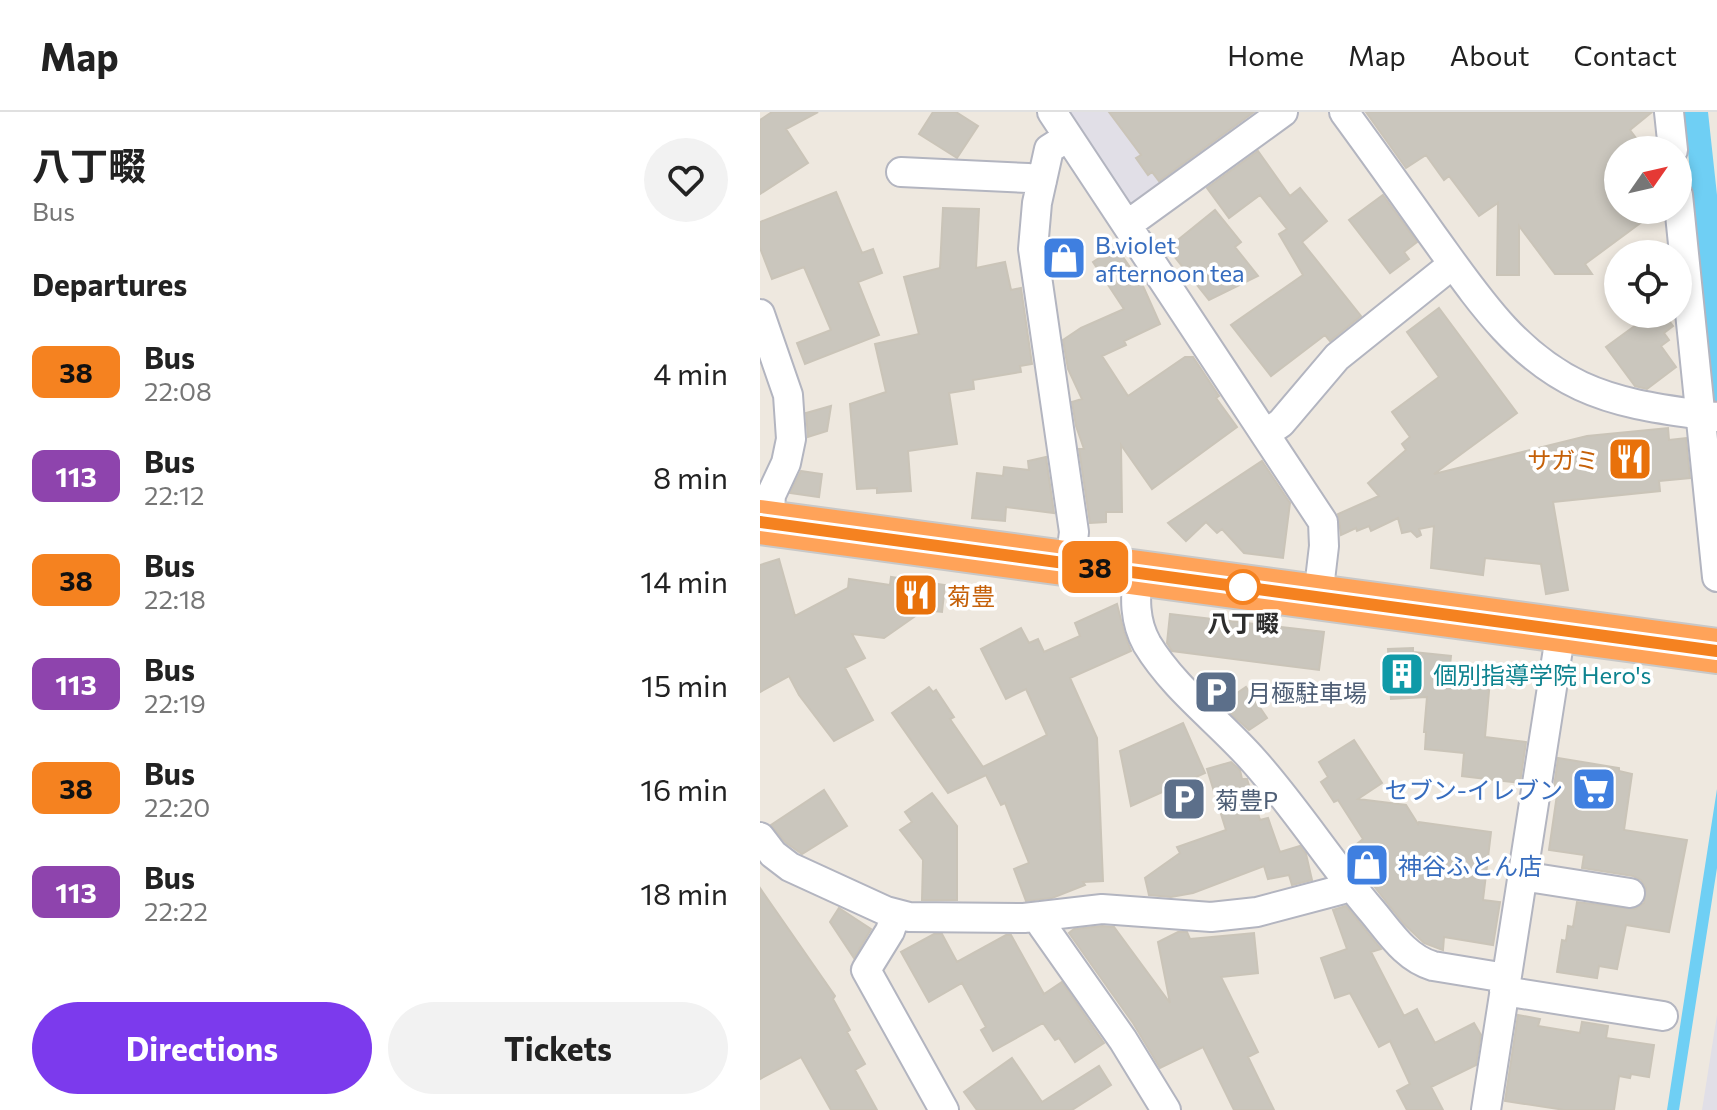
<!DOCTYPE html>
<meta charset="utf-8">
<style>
:root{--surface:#fff;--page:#f2f2f2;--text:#222;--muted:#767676;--line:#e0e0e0;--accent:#7c3aed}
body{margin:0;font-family:Commissioner,"Noto Sans JP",sans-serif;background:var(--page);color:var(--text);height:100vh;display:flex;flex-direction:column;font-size:30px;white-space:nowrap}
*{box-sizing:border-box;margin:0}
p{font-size:26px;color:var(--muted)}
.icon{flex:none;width:44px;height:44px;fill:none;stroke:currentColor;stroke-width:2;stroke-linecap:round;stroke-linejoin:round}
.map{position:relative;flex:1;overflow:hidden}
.sheet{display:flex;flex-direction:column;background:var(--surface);width:760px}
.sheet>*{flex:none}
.badge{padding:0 16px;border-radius:12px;font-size:28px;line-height:52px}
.needle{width:52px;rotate:56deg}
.buttons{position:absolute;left:844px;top:24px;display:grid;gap:16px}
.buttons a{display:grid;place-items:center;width:88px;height:88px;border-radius:50%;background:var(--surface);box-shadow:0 4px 12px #0003;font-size:40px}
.map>.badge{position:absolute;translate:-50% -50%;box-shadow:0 0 0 4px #fff}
h2{padding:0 32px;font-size:30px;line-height:72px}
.round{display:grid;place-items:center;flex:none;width:84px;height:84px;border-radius:42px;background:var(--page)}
.head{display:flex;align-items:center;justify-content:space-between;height:136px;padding:0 32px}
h1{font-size:38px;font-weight:700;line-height:60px}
.primary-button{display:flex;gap:16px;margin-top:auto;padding:16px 32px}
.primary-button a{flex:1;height:92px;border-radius:48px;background:var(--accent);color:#fff;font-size:32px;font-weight:700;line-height:92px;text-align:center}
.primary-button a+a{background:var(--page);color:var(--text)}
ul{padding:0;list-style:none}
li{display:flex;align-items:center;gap:24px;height:104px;padding:0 32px}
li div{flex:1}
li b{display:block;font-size:30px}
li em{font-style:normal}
li .badge{min-width:88px;font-weight:700;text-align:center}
header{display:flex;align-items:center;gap:48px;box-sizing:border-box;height:112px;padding:0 40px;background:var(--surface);border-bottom:2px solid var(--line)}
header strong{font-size:38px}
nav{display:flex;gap:44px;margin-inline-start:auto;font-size:28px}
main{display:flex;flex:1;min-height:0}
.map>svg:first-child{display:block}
.industrial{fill:#e1dfe7}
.water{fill:#6fcff4}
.building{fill:#cac6bd;stroke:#cac4b8;stroke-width:2}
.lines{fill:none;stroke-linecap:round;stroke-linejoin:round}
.street-casing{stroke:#b3b5c0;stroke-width:32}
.highway-casing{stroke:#c8c8c8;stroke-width:48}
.street{stroke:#fff;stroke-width:28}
.highway{stroke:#ffa359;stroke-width:44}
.line-casing{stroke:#fff;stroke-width:18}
.line{stroke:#f58220;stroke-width:12}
.stop-dot{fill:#fff;stroke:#f58220;stroke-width:4}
.labels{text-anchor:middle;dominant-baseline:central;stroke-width:7;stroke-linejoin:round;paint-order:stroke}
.shop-label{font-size:24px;fill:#366cbe;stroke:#fff;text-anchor:start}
.food-label{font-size:24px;fill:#c56008;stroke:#fff;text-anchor:end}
.stop-label{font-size:24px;font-weight:bold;fill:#2d2d2d;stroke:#fff}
.culture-label{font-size:24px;fill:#0d838f;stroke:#fff;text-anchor:start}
.service-label{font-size:24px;fill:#4e5e75;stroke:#fff;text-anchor:start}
</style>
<header>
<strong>Map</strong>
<nav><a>Home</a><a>Map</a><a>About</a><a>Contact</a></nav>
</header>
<main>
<section class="sheet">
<div class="head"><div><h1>八丁畷</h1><p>Bus</p></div><a class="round"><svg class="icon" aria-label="heart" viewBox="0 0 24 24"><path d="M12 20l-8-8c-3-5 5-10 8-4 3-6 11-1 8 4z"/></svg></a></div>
<h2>Departures</h2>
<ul>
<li><span class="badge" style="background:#f58220;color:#111">38</span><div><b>Bus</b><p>22:08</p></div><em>4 min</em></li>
<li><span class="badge" style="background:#8e44ad;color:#fff">113</span><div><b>Bus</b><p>22:12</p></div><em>8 min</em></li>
<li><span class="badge" style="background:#f58220;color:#111">38</span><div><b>Bus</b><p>22:18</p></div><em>14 min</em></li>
<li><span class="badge" style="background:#8e44ad;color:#fff">113</span><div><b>Bus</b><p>22:19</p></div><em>15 min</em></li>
<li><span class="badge" style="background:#f58220;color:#111">38</span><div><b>Bus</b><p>22:20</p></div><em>16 min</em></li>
<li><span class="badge" style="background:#8e44ad;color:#fff">113</span><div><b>Bus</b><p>22:22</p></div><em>18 min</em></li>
</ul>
<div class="primary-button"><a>Directions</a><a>Tickets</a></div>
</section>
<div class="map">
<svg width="957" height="998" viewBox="0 0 957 998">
<rect width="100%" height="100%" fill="#eee8df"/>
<path class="industrial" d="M304,0H480L487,11L374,94L366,93Z
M957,903V998H942Z"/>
<path class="water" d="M924,0H948L957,83V325Z
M957,677V756L919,998H907Z"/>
<path class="building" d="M12,0H58L26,17L48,51L0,82V8Z
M173,0H196L218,14L197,46L159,22Z
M349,0H494L399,69L392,60L388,63L376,46L381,43Z
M606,0H892L870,18L885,38H858V98H898L825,152L832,162H795L759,114V163H737L738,91L719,104L689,64L684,68L666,43L646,56Z
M498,39L530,84L540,76L567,109L542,130L601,204L570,229L565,223L511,264L471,213L543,163L519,122L527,117L500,83L469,106L447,76Z
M76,80L102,141L113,137L122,161L98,170L119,223L45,252L37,231L71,218L44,155L12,167L0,136V110Z
M623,83L657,130L644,140L649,147L630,161L589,108Z
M183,96L219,97L216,156L245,150L251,178L261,176L272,252L260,254L261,260L213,268L214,277L189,281L197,332L148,339L151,379L117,381V376L97,377L90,292L126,280L115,232L159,222L144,165L180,156Z
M455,98L481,130L475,135L498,164L449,188L410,139L417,134L414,131Z
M307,132L319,149L301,161L291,142Z
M356,135L383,174L400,212L364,229L366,233L342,244L368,284L425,245H433L459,284L456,286L477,315L392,377L361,333L362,400H346V410L330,411L319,337H324L316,314L312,290L322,287L308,257L303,228L321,216L364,197L333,150Z
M679,196L757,301L674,362L827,324L908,316L909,328L926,326L930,366L899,369L900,379L793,390L808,478L786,482L781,452L725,446L723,463L671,456L674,414L659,417L661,423L657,425L651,419L642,421L638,406L611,419L609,414L597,419L596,416L581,423L578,402L619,384L608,371L646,338L642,332L650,325L632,300L679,265L647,220Z
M891,202H904L913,214L904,221L909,228L901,234L916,255L887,277L875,274L846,235Z
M71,294L67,319L48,325L46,301Z
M286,345L294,401L246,395L245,409L212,406L217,361L243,364L244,355L269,358L268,349Z
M502,349L530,391L523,446L484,441L462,417L457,421L446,410L426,429L408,411Z
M41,359L62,362L59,385L30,381Z
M19,447L35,504L88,476L89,467L130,473L131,465L185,473L182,500L164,498L124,526L92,522L105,546L85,556L113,608L74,629L39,583L29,564L0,580V453Z
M357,492L364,520L371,539L310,566L337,626L343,769L323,770L325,773L292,786L266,789L254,757L269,751L245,691L241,693L226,663L188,681L132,601L169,575L173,580L176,578L194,605L190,607L223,655L287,623L266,577L246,587L221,537L261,516L269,531L278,527L284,540L320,524L315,511Z
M410,502L564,520L559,558L412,539L407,531Z
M653,536V540L691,544L689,563L730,568L725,625L766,630L760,671L702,664L704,641L665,637L666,620H664L667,585L631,587L628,537Z
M486,575L507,606L489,618L469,600L473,597L467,588Z
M423,611L445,661L371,694L360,639Z
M594,628L622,671L598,687L646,693L658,712L659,710L731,720L723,788L740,790L733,833L684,825L683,838L664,831L644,812L587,740L603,727L578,688L574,690L561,670L568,665L559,650Z
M798,646L859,656V659L872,662L864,718L927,728L909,820L866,813L857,857L839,854L837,866L797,860L802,828L806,829L808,814L813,815L817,790L875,797L884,791L886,776L881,768L873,764L822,756L824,743L789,738L798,676L794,675Z
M471,650L480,658L482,667H487L500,708L508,706L520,740L540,734L546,742L552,768L532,773L529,763L508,767L504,754L433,781L411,785L389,783L385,766L420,741L417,735L466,718L447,657Z
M64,678L87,714L42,742L25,730L11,713Z
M172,681L197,714V788H162L163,748L140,718L152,710L145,700Z
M0,776L75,884L73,887L90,918L87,920L105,952L95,958L117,998H71L41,945L0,967Z
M586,794L621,837L611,840L644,904L657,897L675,931L714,911L721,923L716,953L671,975L683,998H647L637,979L650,972L630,929L619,935L590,881L575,886L561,846L587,837L573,798Z
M79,796L111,817L94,846L70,810Z
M342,814L354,815L410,891L398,830L418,820H427L430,827L494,821L498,861L461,865L498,940L488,945L514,998H474L443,935L400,956L373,911L309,821L314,817Z
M174,822H182L197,850L246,823H251L284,882L302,870L344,931L315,950L299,926L295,928L283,911L233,939L221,918L226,915L202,871L169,890L141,840Z
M758,903L780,907L778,914L820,921L822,910L848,914L846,926L894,933L889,965L871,962L870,966L859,964L854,998H805L745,989Z
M252,946L282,990L339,954L351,973L312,998H217L204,980Z"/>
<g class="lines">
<g class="street-casing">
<path id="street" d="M292,0L563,410L564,434L558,485
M584,0C614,41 644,83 673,124C715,182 754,243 821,274C864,294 910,298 957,305
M909,0L913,38
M308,25L289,37L277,91L273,137L314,420L310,452
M141,60L268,66L282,69
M918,83L957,465
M367,113L523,0
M0,202L28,283L31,327L26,351L11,383L9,411
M505,322L521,311L577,245L693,152
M378,461C375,485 374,509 387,532C415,578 459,609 494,649C536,696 570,750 611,798C629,819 645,846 673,854L746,866
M0,725L13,742L30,755L126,799L149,805L264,806L342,797L451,805L497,800L580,778L588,772
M762,764L870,781
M136,802L130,819L106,858L184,998
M281,804L282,813L363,928L406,998
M744,879L903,904
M726,998L801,518"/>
</g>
<g class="highway-casing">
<path id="highway" d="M0,410L957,539"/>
</g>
<use href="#street" class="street"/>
<use href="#highway" class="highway"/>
</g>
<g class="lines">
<g class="line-casing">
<path id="line" d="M0,410L957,539"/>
</g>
<use href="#line" class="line"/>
</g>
<defs>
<g id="shop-square" transform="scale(2.3)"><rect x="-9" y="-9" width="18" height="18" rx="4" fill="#3f7fe0" stroke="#fff"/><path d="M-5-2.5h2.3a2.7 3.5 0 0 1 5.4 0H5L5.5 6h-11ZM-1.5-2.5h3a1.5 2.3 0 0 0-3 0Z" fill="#fff"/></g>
<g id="restaurant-square" transform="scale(2.3)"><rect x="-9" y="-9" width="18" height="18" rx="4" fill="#e8710a" stroke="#fff"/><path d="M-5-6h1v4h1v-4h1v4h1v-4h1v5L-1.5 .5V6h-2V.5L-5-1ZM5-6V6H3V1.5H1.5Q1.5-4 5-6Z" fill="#fff"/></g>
<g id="building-square" transform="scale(2.3)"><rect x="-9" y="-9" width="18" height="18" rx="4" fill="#0f9aa8" stroke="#fff"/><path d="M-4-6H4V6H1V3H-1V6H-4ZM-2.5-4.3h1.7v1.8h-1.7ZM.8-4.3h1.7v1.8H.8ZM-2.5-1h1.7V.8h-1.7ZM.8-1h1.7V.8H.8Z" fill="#fff"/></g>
<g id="parking-square" transform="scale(2.3)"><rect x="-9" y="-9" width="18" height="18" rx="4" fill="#5c6f8a" stroke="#fff"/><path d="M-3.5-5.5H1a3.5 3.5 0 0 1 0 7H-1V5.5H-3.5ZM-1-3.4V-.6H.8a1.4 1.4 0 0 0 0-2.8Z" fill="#fff"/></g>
<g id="supermarket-square" transform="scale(2.3)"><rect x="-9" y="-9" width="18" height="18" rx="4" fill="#3f7fe0" stroke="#fff"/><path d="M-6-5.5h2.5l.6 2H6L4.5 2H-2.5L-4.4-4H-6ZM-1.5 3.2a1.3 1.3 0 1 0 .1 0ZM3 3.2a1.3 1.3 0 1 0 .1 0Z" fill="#fff"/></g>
</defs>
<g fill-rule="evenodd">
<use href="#shop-square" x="304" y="146"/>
<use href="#restaurant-square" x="870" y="347"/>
<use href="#restaurant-square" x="156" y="483"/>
<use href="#building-square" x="642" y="562"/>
<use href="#parking-square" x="456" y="580"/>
<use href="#supermarket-square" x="834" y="677"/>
<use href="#parking-square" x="424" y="687"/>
<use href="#shop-square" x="607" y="753"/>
</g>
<circle class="stop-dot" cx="483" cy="475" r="16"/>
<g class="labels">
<g class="shop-label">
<text x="335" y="132">B.violet<tspan x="335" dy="28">afternoon tea</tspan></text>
<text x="803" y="677" text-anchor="end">セブン-イレブン</text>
<text x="638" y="753">神谷ふとん店</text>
</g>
<g class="food-label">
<text x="839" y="347">サガミ</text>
<text x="187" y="483" text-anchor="start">菊豊</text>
</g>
<g class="stop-label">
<text x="483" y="510">八丁畷</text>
</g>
<g class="culture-label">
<text x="673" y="562">個別指導学院 Hero's</text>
</g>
<g class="service-label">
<text x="487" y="580">月極駐車場</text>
<text x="455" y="687">菊豊P</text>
</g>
</g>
</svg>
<div class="buttons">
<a><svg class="needle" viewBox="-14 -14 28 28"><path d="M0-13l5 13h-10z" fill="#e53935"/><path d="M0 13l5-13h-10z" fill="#767676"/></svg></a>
<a><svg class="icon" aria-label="locate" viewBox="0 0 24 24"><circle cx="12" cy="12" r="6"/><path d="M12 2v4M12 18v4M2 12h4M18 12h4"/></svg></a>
</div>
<b class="badge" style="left:335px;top:455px;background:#f58220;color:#111">38</b>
</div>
</main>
